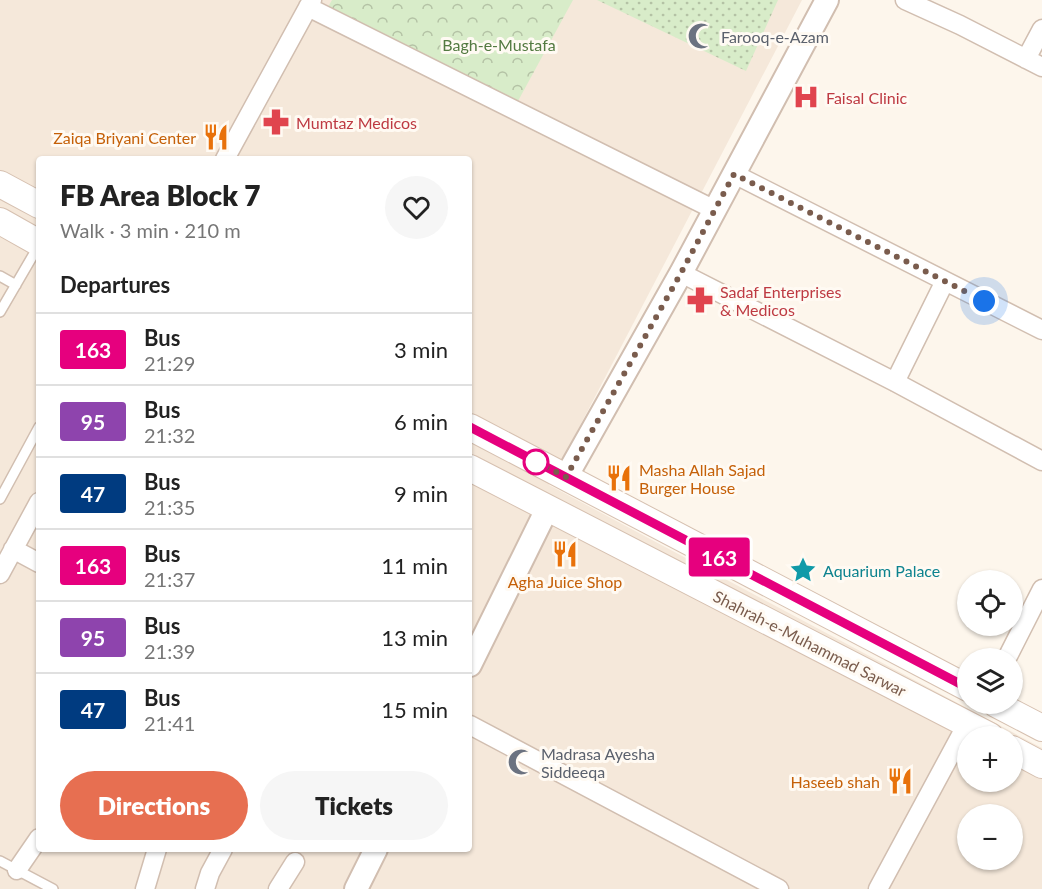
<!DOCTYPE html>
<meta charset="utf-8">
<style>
:root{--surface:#fff;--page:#f6f6f6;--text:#222;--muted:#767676;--line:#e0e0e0;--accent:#e76f51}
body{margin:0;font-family:Lato,sans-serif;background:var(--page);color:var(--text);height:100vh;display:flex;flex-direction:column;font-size:22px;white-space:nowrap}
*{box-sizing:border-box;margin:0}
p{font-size:20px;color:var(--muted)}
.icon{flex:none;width:33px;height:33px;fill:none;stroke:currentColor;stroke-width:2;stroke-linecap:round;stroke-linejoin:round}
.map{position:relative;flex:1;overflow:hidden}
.drawer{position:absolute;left:36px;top:156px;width:436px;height:696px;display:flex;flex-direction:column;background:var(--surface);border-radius:6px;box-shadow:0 2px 4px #0004}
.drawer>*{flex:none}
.badge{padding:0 12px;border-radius:4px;font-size:21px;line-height:39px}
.fabs{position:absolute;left:957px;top:570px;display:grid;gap:12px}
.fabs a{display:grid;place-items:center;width:66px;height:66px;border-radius:50%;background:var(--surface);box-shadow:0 2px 4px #0004;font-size:30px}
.you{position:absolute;width:30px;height:30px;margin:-15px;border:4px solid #fff;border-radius:50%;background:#1a73e8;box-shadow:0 0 0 9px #1a73e833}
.map>.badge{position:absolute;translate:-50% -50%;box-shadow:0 0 0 3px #fff}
h2{padding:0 24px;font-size:22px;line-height:54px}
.round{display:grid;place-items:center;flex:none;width:63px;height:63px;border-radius:32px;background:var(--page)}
.headline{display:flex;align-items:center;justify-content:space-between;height:102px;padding:0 24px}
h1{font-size:28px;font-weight:800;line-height:45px}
.cta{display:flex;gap:12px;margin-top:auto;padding:12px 24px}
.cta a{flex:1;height:69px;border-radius:36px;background:var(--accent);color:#fff;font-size:24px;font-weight:800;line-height:69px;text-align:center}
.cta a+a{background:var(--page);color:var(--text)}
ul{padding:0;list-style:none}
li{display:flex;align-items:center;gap:18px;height:72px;padding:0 24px;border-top:2px solid var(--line)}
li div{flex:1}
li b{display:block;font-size:22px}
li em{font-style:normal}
li .badge{min-width:66px;font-weight:700;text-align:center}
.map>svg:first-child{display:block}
.residential{fill:#f5e8da;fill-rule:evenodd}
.grass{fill:url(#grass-dots)}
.park{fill:url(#park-crowns)}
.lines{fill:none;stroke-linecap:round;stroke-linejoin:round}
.service-casing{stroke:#d1beb0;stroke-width:12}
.minor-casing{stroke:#d1beb0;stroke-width:21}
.tertiary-casing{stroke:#d1beb0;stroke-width:26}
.secondary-casing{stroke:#d6c0b0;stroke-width:28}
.service{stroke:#fff;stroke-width:9}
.minor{stroke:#fff;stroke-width:18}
.tertiary{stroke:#fff;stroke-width:22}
.secondary{stroke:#fff;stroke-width:26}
.line-casing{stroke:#fff;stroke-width:14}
.line{stroke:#e6007e;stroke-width:9}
.walk{stroke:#7a5c4d;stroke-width:6;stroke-dasharray:0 10.8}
.stop-dot{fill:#fff;stroke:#e6007e;stroke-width:3}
.labels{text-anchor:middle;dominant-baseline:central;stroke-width:6;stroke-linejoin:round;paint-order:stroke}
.worship-label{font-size:16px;fill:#5b616d;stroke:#fffaf3;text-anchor:start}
.park-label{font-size:16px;fill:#537a41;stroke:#fffaf3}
.health-label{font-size:16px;fill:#be3a42;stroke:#fffaf3;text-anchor:start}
.food-label{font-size:16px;fill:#c56008;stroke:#fffaf3;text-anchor:end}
.culture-label{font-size:16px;fill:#0d838f;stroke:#fffaf3;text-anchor:start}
.street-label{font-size:16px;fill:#7a5c4d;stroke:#fffaf3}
</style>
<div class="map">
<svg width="1042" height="889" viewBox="0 0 1042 889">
<defs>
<pattern id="grass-dots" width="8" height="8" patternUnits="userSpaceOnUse" patternTransform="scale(1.5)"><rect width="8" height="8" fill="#d8ecc9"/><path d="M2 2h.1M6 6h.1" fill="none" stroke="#b4c2a5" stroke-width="1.8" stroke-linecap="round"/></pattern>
<pattern id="park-crowns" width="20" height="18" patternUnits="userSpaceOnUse" patternTransform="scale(1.5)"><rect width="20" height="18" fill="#d8ecc9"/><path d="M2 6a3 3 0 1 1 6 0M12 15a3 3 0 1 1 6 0" fill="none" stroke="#b4c2a5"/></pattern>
</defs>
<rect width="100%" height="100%" fill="#fdf6ec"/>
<path class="residential" d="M0,0H802L549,485L1042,748V889H0ZM39,159H470V849H39ZM968,736H1012V782H968ZM968,814H1012V860H968Z"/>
<path class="grass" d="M597,0H778L746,71Z"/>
<path class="park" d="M332,0H573L518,101L328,7Z"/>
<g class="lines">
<g class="service-casing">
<path id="service" d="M0,276L16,285
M0,312L39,245
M0,499L39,427
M0,861L53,889"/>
</g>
<g class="minor-casing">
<path id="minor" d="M905,0L960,25L1042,67
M308,7L715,210
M1026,59L1042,29
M225,159L312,0
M734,174L1042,330
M681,273L895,382L1042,461
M895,382L945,281
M13,549L39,563
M0,574L39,502
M1007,658L1042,589
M470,725L779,889
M17,870L39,838
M145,889L157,849
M205,889L210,873L223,849
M278,889L295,862
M878,889L967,724"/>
</g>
<g class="tertiary-casing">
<path id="tertiary" d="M566,477L681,273L827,0
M470,665L547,509
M356,889L376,849"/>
</g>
<g class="secondary-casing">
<path id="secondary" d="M0,184L39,205
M0,221L39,243
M470,427L968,688
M470,468L990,736
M996,704L1042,728
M1012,749L1042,765"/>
</g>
<use href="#service" class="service"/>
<use href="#minor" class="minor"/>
<use href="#tertiary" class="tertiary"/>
<use href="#secondary" class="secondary"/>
</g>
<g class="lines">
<g class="line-casing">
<path id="line" d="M470,427L968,688"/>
</g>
<use href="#line" class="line"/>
<path class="walk" d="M536,462L527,457L566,477L681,273L734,174L984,301"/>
</g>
<defs>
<g id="mosque-bare" transform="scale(2.07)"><path d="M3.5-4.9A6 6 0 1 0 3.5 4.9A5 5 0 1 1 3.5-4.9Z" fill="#6b7280" stroke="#fffaf3" stroke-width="2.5" paint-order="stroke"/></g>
<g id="hospital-bare" transform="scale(2.07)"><path d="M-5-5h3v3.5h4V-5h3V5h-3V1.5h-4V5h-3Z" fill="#e0444e" stroke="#fffaf3" stroke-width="2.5" paint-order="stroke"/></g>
<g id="pharmacy-bare" transform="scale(2.07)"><path d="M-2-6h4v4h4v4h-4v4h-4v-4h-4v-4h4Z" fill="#e0444e" stroke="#fffaf3" stroke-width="2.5" paint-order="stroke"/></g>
<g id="restaurant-bare" transform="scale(2.07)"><path d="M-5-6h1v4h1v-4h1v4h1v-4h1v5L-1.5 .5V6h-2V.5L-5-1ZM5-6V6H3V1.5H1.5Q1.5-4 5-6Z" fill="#e8710a" stroke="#fffaf3" stroke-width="2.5" paint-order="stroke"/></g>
<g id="sight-bare" transform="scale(2.07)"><path d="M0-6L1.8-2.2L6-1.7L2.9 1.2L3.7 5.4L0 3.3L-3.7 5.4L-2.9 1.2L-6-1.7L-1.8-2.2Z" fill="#0f9aa8" stroke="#fffaf3" stroke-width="2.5" paint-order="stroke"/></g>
</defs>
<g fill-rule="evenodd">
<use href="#mosque-bare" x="701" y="36"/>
<use href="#hospital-bare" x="806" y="97"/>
<use href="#pharmacy-bare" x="276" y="122"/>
<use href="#restaurant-bare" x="216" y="137"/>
<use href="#pharmacy-bare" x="700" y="300"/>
<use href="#restaurant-bare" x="619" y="478"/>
<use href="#restaurant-bare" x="565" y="554"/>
<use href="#sight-bare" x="803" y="570"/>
<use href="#mosque-bare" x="521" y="762"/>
<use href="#restaurant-bare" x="900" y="781"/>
</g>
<circle class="stop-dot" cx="536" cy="462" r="12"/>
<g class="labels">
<g class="worship-label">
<text x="721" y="36">Farooq-e-Azam</text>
<text x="541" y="753">Madrasa Ayesha<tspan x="541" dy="18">Siddeeqa</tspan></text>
</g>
<g class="park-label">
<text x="499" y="44">Bagh-e-Mustafa</text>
</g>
<g class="health-label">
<text x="826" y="97">Faisal Clinic</text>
<text x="296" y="122">Mumtaz Medicos</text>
<text x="720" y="291">Sadaf Enterprises<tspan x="720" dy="18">&amp; Medicos</tspan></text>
</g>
<g class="food-label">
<text x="196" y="137">Zaiqa Briyani Center</text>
<text x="639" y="469" text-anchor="start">Masha Allah Sajad<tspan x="639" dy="18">Burger House</tspan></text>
<text x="565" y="581" text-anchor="middle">Agha Juice Shop</text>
<text x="880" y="781">Haseeb shah</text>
</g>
<g class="culture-label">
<text x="823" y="570">Aquarium Palace</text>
</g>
<g class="street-label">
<text transform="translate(810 643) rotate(27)">Shahrah-e-Muhammad Sarwar</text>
</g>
</g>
</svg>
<div class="fabs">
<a><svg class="icon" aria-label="locate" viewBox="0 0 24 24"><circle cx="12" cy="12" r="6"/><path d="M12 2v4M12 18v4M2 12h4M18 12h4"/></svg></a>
<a><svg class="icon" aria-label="layers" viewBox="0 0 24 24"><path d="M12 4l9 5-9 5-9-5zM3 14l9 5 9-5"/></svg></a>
<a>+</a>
<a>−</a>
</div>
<div class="you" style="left:984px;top:301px"></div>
<b class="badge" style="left:719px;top:557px;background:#e6007e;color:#fff">163</b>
<section class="drawer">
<div class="headline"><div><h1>FB Area Block 7</h1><p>Walk · 3 min · 210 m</p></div><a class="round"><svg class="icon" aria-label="heart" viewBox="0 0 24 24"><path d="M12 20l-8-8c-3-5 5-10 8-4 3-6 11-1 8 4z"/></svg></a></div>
<h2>Departures</h2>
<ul>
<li><span class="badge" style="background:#e6007e;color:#fff">163</span><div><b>Bus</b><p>21:29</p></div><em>3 min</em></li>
<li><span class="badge" style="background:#8e44ad;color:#fff">95</span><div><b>Bus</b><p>21:32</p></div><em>6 min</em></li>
<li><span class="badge" style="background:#003b80;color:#fff">47</span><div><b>Bus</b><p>21:35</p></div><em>9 min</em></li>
<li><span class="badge" style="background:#e6007e;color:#fff">163</span><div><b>Bus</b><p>21:37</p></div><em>11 min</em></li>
<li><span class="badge" style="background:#8e44ad;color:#fff">95</span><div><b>Bus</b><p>21:39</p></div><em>13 min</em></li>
<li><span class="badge" style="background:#003b80;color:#fff">47</span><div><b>Bus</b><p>21:41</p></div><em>15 min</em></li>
</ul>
<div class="cta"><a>Directions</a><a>Tickets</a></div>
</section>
</div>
